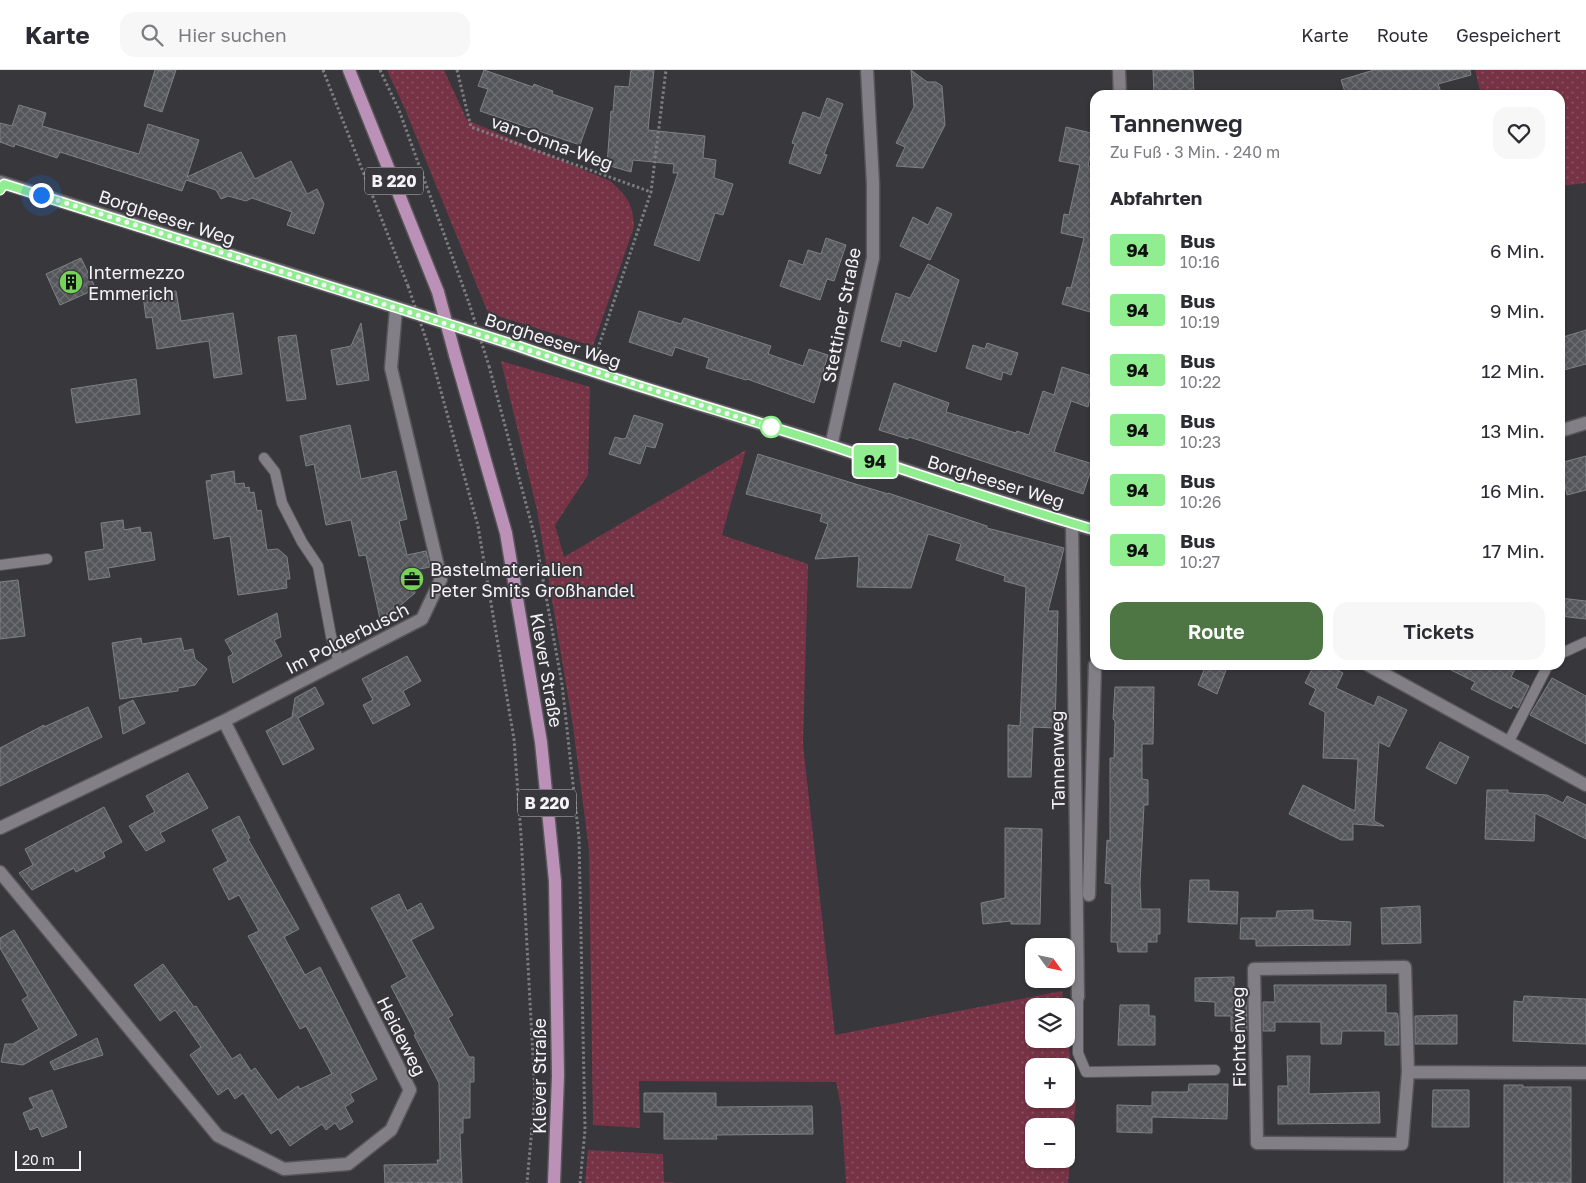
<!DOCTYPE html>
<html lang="de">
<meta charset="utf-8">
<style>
:root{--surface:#fff;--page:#f7f7f7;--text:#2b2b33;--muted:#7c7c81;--line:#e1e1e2;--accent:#4d7644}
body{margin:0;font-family:"Golos Text",sans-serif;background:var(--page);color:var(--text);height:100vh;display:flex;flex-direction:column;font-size:19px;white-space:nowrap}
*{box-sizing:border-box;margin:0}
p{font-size:16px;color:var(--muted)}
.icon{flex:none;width:28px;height:28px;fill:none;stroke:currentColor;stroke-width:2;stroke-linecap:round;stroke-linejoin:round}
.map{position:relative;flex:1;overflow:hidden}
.details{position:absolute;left:1090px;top:20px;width:475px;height:580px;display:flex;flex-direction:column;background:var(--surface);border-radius:15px;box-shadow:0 1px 4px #0004}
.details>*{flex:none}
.badge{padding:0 10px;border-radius:4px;font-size:18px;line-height:32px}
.needle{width:32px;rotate:123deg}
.fabs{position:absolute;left:1025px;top:868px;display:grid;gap:10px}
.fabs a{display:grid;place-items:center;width:50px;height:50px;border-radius:10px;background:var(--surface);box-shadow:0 1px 4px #0004;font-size:25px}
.scale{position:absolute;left:15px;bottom:12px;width:66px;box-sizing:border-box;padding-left:5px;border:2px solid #f5f3f7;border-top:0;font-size:14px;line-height:18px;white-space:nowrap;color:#f5f3f7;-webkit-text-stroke:4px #38373c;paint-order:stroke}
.you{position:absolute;width:25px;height:25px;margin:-12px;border:4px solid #fff;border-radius:50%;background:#1a73e8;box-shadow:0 0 0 8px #1a73e833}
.map>.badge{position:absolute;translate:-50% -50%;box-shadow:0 0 0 2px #fff}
h2{padding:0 20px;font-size:19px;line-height:45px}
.round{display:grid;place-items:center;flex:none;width:52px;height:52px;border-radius:15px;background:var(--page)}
.summary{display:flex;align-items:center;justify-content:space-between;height:85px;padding:0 20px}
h1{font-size:24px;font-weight:600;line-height:38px}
.cta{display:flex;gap:10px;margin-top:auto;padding:10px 20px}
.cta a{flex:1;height:58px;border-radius:15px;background:var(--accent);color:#fff;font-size:20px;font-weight:600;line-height:58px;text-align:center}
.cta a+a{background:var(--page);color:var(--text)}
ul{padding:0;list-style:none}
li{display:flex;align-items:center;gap:15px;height:60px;padding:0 20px}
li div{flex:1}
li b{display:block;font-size:19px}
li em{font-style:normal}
li .badge{min-width:55px;font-weight:700;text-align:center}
header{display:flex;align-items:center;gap:30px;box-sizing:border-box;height:70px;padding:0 25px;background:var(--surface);border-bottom:1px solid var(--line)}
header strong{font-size:24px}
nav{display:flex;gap:28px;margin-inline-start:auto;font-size:18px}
.search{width:350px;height:45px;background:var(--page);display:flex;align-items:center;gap:12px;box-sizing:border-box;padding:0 18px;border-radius:15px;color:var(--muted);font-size:19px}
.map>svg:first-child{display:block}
.grass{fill:url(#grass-dots);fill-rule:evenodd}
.building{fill:url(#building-cross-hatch);stroke:#7d8086}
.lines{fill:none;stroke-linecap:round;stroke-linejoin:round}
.lane-casing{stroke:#57555a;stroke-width:12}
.street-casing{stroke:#57555a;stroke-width:15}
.primary-casing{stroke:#57555a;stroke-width:15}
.path{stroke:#7d7c81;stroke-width:3;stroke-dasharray:2.5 2.5;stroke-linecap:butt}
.lane{stroke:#828086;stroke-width:10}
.street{stroke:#828086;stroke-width:12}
.primary{stroke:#bc91b7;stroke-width:12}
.primary-bridge-casing{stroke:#57555a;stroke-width:15;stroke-linecap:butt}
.path-bridge{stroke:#7d7c81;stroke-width:3;stroke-dasharray:2.5 2.5;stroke-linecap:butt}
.primary-bridge{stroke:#bc91b7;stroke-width:12}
.line-casing{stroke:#fff;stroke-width:11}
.line{stroke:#90ee90;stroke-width:8}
.walk{stroke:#f5f3f7;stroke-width:5;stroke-dasharray:0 9}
.stop-dot{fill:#fff;stroke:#90ee90;stroke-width:2.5}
.labels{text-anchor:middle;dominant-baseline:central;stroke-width:4;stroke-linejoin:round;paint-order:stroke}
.shield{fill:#38373c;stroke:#bcbbbf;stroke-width:1}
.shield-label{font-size:16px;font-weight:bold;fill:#f5f3f7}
.street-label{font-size:18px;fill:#f5f3f7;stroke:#38373c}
.poi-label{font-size:18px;fill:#f5f3f7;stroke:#38373c;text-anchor:start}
</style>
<header>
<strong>Karte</strong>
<div class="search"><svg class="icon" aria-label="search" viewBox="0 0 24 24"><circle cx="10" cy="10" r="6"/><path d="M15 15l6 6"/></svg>Hier suchen</div>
<nav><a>Karte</a><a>Route</a><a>Gespeichert</a></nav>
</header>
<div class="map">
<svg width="1586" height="1113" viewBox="0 0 1586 1113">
<defs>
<pattern id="grass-dots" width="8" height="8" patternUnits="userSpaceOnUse" patternTransform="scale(1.25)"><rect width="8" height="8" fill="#763346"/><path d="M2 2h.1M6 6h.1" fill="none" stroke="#8a5161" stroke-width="1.8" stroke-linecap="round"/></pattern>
<pattern id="building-cross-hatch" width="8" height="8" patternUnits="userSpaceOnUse" patternTransform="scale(1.25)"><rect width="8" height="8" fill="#54565b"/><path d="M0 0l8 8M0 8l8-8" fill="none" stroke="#6d6f73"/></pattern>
</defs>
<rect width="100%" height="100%" fill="#38373c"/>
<path class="grass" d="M387,0H444L467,50L610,111C627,126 633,133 634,157L593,276L488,243L405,39Z
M1475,0H1586V113L1560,116V25H1481Z
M501,291L590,317L588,405L555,455L564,487L746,380L722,465L808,494L803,675L835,965L1062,921L1064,936H1034V969H1066V954L1076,1032L1068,1113H846L841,1037L836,1012L639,1011L640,1058L593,1055L589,780L573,656L537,440ZM1066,996V1029H1034V996ZM1034,1056H1066V1089H1034Z
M588,1080L663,1084L664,1112L677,1113H585Z"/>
<path class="building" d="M155,0H176L162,42L144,36Z
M484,0L533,17L534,14L544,18L553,21L552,24L593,38L580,75L480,41L488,19L478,16Z
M631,0H654L648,60L705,66L703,88L716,90L714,108L733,114L723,145L715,143L699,191L654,175L678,103H673L674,94L633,90L631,102L607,95L611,41L613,42L615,16L629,17Z
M911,0L927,12H936L942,16L945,55L923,98L896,96L905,77L896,73L914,37Z
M1153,0H1193L1194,25H1154Z
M1374,0H1470L1471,5L1438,14L1441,22L1430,25H1346L1341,10Z
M827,28L843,34L824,84L827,85L820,104L789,93L795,74L792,73L803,42L820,48Z
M19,35L46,43L42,56L139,84L148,54L199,70L187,107L241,82L255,109L291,91L307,124L317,119L324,134L314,164L287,155L292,142L252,128L246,131L228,126L221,129L216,120L186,110L182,121L60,82L57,88L15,74L14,77L0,72V53L12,56Z
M1066,57L1095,64L1088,96L1095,97V224L1090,242L1062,234L1067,217L1071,218L1084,168L1061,163L1064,144L1069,145L1080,95L1059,91Z
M937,137L952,144L930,190L900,176L913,147L928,155Z
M826,168L846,175L834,211L827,209L820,230L780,216L789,190L803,195L808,180L821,184Z
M81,188L96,219L60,235L46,204Z
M928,194L959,210L936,282L902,270L900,277L881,271L896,223L910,228Z
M176,221L181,251L233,243L242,304L214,308L209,271L157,279L152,247L146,248L143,226Z
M639,241L681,254L684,248L771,276L768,284L803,296L809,279L828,285L814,333L747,309L746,310L706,298L709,288L675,277L672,286L629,272Z
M361,253L369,310L337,315L331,280L351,276Z
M1586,260V294L1560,301V268Z
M296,265L306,329L287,331L278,267Z
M987,273L1018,283L1011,305L1003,302L1001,310L966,298L973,275L985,279Z
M1062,297L1095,307L1088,337L1071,331L1054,382L1093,394L1083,424L909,367L908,369L879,360L894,313L949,333L946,342L1016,363L1017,361L1029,365L1043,321L1054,325Z
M136,309L140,344L76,353L71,319Z
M634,345L663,354L655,378L646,376L640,394L609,384L615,367L623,369L626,368Z
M350,355L361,409L396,401L407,449L399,451L407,485L426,481L430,497L410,501L415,523L395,540L380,549L366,485L359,486L351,450L326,455L314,394L306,396L300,366Z
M758,384L888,424V423L987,456V458L1064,478L1048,541H1058L1055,658L1033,657L1031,707H1008V655L1020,656L1026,517L1004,511L1005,506L956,490L961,474L928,464L911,518L857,517L859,486L815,489L828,454L820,451L822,444L746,424Z
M1586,386V420L1567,425L1560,393Z
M234,401L235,414L244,413L245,418L249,417L250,423L254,422L257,441L261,440L267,480L278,479L287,487L290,509H286L287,518L238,525L230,466L214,469L206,411L212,410L211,405Z
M123,450L124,460L140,457L141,463L151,462L155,490L108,498L110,507L89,510L85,482L104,479L101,453Z
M18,510L25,566L0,569V512Z
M1560,528L1586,531V549L1560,546Z
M277,543L281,567L274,570L282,586L233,613L228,587L233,584L225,570Z
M141,568L142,574L181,568L184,581L193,579L195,589L207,599L195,615L178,618V621L120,629L112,573Z
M407,586L421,611L403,621L410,635L373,654L363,635L373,630L362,609Z
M1206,595H1228L1217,624L1198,615Z
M1314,595H1328L1343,603L1336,618L1374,636L1378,626L1407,640L1389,677L1379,672L1374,751L1384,756L1353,754V770H1341L1289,744L1303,715L1355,741L1358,689L1323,688L1325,642L1309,634L1316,619L1305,613Z
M1441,595H1517L1511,607L1529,616L1518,638L1513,635L1511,639L1471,619L1475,612Z
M1552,608L1586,626V674L1530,645Z
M315,617L324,634L298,648L314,679L283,695L266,661L292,647L295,628Z
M1115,617H1154L1153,674H1142V709L1148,710V735H1144L1140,813L1141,839H1160V864H1157V872H1147V882H1118L1117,872H1111L1112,814L1105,813L1107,770L1110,771V688H1114L1115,651L1113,649Z
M133,630L145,653L123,664L119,637Z
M88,637L102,667L0,716V678L44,655V657Z
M1440,672L1469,687L1456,714L1426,698Z
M188,703L208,738L160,763L165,771L146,781L129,756L155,742L146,726Z
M1487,720H1508V723L1547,725L1563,733L1567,726L1586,735V769L1535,743L1534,771L1485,769Z
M104,737L122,772L103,782L105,787L76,802L74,798L32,820L19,803L33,795L25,779Z
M239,746L250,768L248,769L299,859L284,867L305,905L320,897L377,1009L350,1024L354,1031L345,1037L353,1052L340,1060L335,1053L326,1060L322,1054L290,1076L278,1059L271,1064L243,1023L235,1029L228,1018L218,1025L190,985L201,977L175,940L160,951L134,915L163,894L194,937L196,936L232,989L240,984L251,1001L255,998L278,1030L298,1016L300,1019L332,1004L306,956L300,959L248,866L259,861L239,825L229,830L213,799L228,791L212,760Z
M1005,758L1042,759L1040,854H1011V851L983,854L981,833L1005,828Z
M1190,810H1209V821L1238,822L1237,854L1188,852Z
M399,824L407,841L421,833L434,858L411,870L453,945L448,948L469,987H474V1012H470V1048H463V1063H460L462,1113H385L384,1095L438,1094L437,1090H440L439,1013L414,965L416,964L391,916L407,907L371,838Z
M1420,836L1421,873L1382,874L1381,838Z
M1313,840V850L1351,852L1350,875L1256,876V869H1240L1241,848H1276L1277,841Z
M14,860L77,965L23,995L1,992L5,974H13L39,959L22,930L28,926L0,878V868Z
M1234,907V932H1246L1247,961H1231V946H1215V932L1195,931V908Z
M1274,915H1386V943H1397L1398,946L1399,975H1385V961H1342L1341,974H1321V952H1275V961H1263V932H1275Z
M1524,926L1586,929V974L1513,971L1514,931L1523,932Z
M1120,935H1149V946H1155V975H1118Z
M1457,945V974H1415V946Z
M97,968L103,985L54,1000L50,992Z
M1287,986H1310L1309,1024L1379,1022L1380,1053L1278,1054V1016H1288Z
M1189,1014H1228L1227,1049L1152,1047V1063L1117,1062V1035L1152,1036V1022H1188Z
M1504,1015H1523V1017H1571V1113H1504Z
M52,1020L67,1057L42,1067L38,1057L30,1060L23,1043L34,1038L29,1028Z
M1433,1020H1469V1057H1432Z
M644,1023H716V1037L812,1036L813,1064L716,1065L717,1069H664V1042H644Z"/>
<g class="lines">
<g class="lane-casing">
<path id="lane" d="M264,388L275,402L282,433L302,472L318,496L331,566L339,592
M0,495L47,489
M1560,584L1586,572
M1508,673L1548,595
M1078,927V983L1086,1002L1215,1000"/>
</g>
<g class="street-casing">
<path id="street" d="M1119,0L1120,25
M0,112L518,276C622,313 727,342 832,376C919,404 1006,434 1095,460
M1560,361L1586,353
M831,376L873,188V114L867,0
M1072,453L1078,927
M1368,595L1586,715
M0,758L224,651L422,549L441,509L391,298L396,239
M0,802L218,1066L284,1099L348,1094L391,1060L410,1020L224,651
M1089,825L1095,595
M1405,897L1408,1002L1402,1074L1257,1073L1254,899Z
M1408,1002L1586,1003"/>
</g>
<g class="primary-casing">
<path id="primary" d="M349,0L438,222
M455,285L506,463L541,672L555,811L558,1006L554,1113"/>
</g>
<path class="path" d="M323,0L408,216
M380,0L399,40L469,233
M457,0L471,57L651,122
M429,278L478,456L514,669L521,765L535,1024L527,1113
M596,284L651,122L666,0
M489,296L536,471L562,614L579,768L585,1060L580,1113"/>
<use href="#lane" class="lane"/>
<use href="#street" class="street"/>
<use href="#primary" class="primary"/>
<g class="primary-bridge-casing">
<path id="primary-bridge" d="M438,222L455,285"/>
</g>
<path class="path-bridge" d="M408,216L429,278
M469,233L489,296"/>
<use href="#primary-bridge" class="primary-bridge"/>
</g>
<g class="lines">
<g class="line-casing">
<path id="line" d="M0,120L4,114L518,276C622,313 727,342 832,376C919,405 1006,434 1095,460"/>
</g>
<use href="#line" class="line"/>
<path class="walk" d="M41,125L776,359L771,357"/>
</g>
<defs>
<g id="building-disc" transform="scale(1.25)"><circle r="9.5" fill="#77d259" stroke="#38373c"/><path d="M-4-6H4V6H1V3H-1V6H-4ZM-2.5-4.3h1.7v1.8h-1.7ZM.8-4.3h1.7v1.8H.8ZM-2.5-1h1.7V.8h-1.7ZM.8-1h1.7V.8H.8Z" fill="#111"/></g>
<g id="office-disc" transform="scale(1.25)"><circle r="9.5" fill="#77d259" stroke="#38373c"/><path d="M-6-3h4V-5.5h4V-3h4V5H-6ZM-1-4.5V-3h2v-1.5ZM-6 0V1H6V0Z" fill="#111"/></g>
</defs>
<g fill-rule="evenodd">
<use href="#building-disc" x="71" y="212"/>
<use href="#office-disc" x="412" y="509"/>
</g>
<circle class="stop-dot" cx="771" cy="357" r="10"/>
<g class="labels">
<g class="shield">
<rect x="365" y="97.5" width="58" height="27" rx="4"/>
<rect x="518" y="719.5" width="58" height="27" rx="4"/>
</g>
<g class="shield-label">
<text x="394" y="111">B 220</text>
<text x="547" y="733">B 220</text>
</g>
<g class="street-label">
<text transform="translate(552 72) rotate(20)">van-Onna-Weg</text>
<text transform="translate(167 147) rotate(18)">Borgheeser Weg</text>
<text transform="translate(841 245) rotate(-79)">Stettiner Straße</text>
<text transform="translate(553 270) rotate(18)">Borgheeser Weg</text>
<text transform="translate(996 411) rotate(17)">Borgheeser Weg</text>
<text transform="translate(347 568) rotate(-27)">Im Polderbusch</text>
<text transform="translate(547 600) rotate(80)">Klever Straße</text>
<text transform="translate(1057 690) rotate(-91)">Tannenweg</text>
<text transform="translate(402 966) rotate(63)">Heideweg</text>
<text transform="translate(1238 967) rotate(-91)">Fichtenweg</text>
<text transform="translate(539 1006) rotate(-90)">Klever Straße</text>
</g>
<g class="poi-label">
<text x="88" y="202">Intermezzo<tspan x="88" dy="21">Emmerich</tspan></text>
<text x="430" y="499">Bastelmaterialien<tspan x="430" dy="21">Peter Smits Großhandel</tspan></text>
</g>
</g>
</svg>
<div class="fabs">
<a><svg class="needle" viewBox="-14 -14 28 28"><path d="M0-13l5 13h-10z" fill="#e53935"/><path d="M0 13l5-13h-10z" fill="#7c7c81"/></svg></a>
<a><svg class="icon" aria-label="layers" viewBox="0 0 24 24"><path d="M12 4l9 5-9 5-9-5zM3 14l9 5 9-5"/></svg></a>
<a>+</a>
<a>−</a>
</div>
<div class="scale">20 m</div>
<div class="you" style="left:41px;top:125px"></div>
<b class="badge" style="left:875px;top:391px;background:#90ee90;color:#111">94</b>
<section class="details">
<div class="summary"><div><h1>Tannenweg</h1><p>Zu Fuß · 3 Min. · 240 m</p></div><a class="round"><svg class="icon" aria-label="heart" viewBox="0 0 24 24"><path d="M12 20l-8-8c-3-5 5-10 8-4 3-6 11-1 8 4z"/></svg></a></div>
<h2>Abfahrten</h2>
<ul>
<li><span class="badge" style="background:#90ee90;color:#111">94</span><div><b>Bus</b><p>10:16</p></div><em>6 Min.</em></li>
<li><span class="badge" style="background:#90ee90;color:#111">94</span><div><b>Bus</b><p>10:19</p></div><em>9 Min.</em></li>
<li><span class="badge" style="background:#90ee90;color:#111">94</span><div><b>Bus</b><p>10:22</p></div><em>12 Min.</em></li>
<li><span class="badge" style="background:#90ee90;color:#111">94</span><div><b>Bus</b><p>10:23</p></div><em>13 Min.</em></li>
<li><span class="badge" style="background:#90ee90;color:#111">94</span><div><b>Bus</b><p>10:26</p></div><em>16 Min.</em></li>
<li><span class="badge" style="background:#90ee90;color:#111">94</span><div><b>Bus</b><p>10:27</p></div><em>17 Min.</em></li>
</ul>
<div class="cta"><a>Route</a><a>Tickets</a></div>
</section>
</div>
